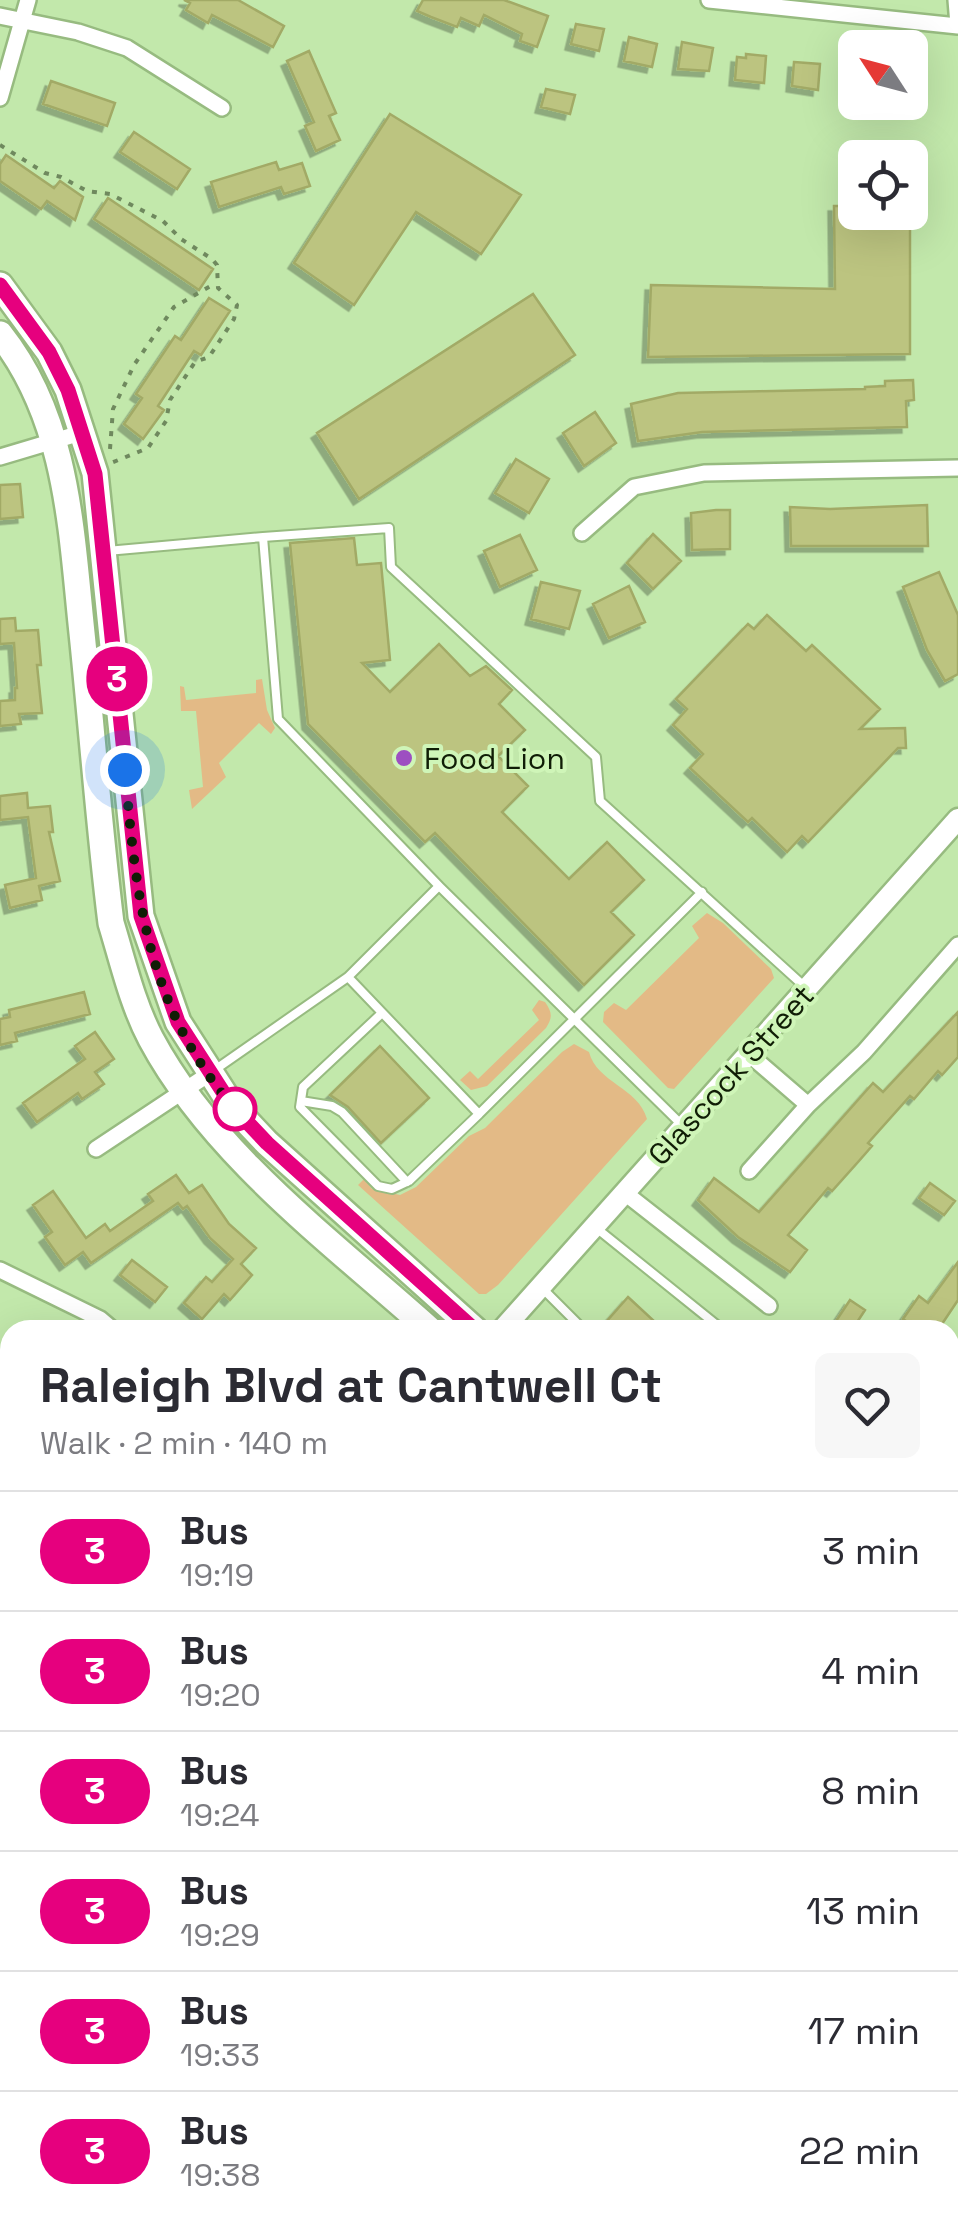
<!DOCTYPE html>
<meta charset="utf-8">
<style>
:root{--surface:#fff;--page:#f7f7f7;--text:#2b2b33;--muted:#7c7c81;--line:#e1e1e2}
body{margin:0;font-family:"Space Grotesk",sans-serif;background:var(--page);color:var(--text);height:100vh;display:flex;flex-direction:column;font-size:38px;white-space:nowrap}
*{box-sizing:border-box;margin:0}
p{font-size:32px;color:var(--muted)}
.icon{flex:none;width:55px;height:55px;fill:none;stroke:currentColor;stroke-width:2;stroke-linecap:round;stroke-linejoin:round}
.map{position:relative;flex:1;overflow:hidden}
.sheet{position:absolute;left:0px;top:1320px;width:960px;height:910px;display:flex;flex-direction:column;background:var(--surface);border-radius:30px 30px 0 0;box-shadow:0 10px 40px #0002}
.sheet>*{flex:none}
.badge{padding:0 20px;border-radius:32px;font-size:35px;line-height:65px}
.needle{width:65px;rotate:306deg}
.buttons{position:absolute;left:838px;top:30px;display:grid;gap:20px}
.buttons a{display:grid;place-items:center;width:90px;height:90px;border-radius:15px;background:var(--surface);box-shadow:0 10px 40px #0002;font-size:50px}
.you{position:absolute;width:50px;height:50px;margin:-25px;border:8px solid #fff;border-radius:50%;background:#1a73e8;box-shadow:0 0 0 15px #1a73e833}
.map>.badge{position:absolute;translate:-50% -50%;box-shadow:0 0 0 5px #fff}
.round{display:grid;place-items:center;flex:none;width:105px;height:105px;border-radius:15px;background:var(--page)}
.headline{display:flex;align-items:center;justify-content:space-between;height:170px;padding:0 40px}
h1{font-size:48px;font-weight:700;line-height:75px}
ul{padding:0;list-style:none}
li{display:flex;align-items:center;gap:30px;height:120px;padding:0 40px;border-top:2px solid var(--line)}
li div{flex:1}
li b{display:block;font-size:38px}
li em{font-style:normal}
li .badge{min-width:110px;font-weight:700;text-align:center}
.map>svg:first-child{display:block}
.green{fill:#e3ba86}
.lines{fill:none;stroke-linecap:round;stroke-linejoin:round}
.stream{stroke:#32b4b3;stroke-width:5}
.building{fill:#bcc480;stroke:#a2aa66;stroke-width:2.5;filter:url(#shadow)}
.service-casing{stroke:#97bb80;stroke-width:12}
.minor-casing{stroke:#97bb80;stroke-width:20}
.tertiary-casing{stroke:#97bb80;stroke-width:25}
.primary-casing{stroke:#97bb80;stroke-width:30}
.path{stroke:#6f895e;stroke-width:4;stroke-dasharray:5 8;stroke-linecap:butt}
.service{stroke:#fff;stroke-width:8}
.minor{stroke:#fff;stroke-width:15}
.tertiary{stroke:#fff;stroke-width:20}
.primary{stroke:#fff;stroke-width:25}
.line-casing{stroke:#fff;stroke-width:22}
.line{stroke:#e6007e;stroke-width:15}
.walk{stroke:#101d06;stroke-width:10;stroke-dasharray:0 18}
.poi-dot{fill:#9d4fc1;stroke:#cff5b8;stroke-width:4}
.stop-dot{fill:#fff;stroke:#e6007e;stroke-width:5}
.labels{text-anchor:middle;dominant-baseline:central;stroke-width:8;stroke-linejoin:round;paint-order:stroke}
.poi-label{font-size:30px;fill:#101d06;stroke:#cff5b8;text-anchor:start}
.street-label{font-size:30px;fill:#101d06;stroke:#cff5b8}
</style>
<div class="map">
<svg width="958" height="2230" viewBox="0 0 958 2230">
<defs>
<filter id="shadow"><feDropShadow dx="-5.5" dy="5.5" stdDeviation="0" flood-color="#0004"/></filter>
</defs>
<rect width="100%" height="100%" fill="#c2e8ab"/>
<path class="green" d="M262,679L267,710L275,728L271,734L259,723L219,763L226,777L192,809L189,790L203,787L196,711H181L180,686L184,687L186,700L256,693V680Z
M707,913L723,923L771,969L774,978L674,1089L668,1088L603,1022L604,1012L614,1003L626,1010L699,938L692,926Z
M539,1000L545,1002C552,1012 553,1017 546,1028L487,1086L471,1090L460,1080L470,1071L478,1079L539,1020L532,1010Z
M574,1044L589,1052C597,1083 638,1087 647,1119L498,1285L486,1294H479L358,1185L364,1179L372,1189L400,1195L416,1187L469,1136L485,1128L562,1052Z
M0,1507L10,1523V1728L0,1674Z
M37,2220H568L585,2230H28Z"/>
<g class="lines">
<path class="stream" d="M0,1598L10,1627
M341,2220L345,2230"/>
</g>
<path class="building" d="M184,0H238L284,26L273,47L212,15L208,23L186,10L190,3Z
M423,0H504L548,16L537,47L520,41L522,34L484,15L479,26L461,18L457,27L431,17L417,11Z
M576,24L604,29L599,51L571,44Z
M629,37L657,44L652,67L624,61Z
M682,42L713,48L709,71L678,69Z
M309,51L336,113L329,116L340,140L316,151L305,126L314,122L287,61Z
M746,54L766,56L764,83L735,80L737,57L746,58Z
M794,62L820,64L818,90L792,86Z
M51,81L115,103L107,126L43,104Z
M546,89L575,95L570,114L541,107Z
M390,114L521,195L481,254L416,212L354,305L294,263Z
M134,132L190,169L177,189L120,152Z
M6,155L54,188L60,181L83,197L75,220L47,201L41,209L0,181V164Z
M276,162L279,170L302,163L310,186L284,194L281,187L219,207L211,182Z
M108,198L213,269L199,290L94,219Z
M834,206H855V212H910V354L648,357L651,285L835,289Z
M533,294L575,355L359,499L317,433Z
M209,298L230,311L201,355L194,351L158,406L164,410L143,439L124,424L142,398L136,394L175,336L181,340Z
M913,380L914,400L906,401L907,427L702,432L638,441L631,404L678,393L865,389V387L885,386V381Z
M595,412L616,443L584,466L563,433Z
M516,459L549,479L529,513L495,493Z
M20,484L23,517L0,519V485Z
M927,505L928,546H791L790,507L830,509Z
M716,510H730V549L692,550L691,513Z
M653,534L681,561L653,589L627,563Z
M520,535L537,570L500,587L484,551Z
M354,538L357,565L381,563L390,660L362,663L390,692L439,644L470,676L486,666L512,690L499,704L525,730L498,756L528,786L502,812L569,879L607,842L644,880L611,912L634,935L584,985L435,833L425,842L308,724L290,543Z
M939,572L958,615V674L945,681L927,650L903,587Z
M541,582L580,591L569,629L531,619Z
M629,586L645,622L609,638L593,604Z
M767,615L806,651L812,645L880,709L860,729L905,728L906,748H898L808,842L802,836L787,852L752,818L748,822L690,768L703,754L673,725L687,709L676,699L748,624L754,629Z
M15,618L16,631L38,630L41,665H37L42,713L19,714L21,724L0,726V701L15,700V688H17L14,643L0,644V619Z
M27,793L28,808L50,806L53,832H49L60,881L39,886L42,900L10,908L5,885L36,878L28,817L0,820V796Z
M84,992L90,1014L15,1033L17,1041L0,1045V1019L10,1017L9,1010Z
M958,1012V1057L942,1075L938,1071L914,1099L910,1096L868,1143L872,1146L858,1162L832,1191L828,1188L788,1235L807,1250L790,1272L738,1237L698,1200L714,1178L759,1212L873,1083L883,1092Z
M95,1032L114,1059L95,1072L104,1084L82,1099L78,1093L37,1122L23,1103L85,1059L75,1046Z
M380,1046L429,1098L381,1143L348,1107L330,1095Z
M176,1175L189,1193L202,1185L229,1224L256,1248L241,1264L252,1275L230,1300L224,1294L202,1319L184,1303L206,1277L212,1282L233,1259L210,1238L187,1206L183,1209L178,1203L91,1263L83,1252L65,1265L45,1237L52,1232L33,1205L53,1191L86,1238L105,1224L110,1231L153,1201L148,1194Z
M930,1183L955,1201L944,1215L919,1198Z
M132,1260L167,1287L155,1302L120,1275Z
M958,1262V1300L938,1330H919L903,1319L919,1296L928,1303Z
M628,1297L654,1321L646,1330H599Z
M850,1300L865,1310L852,1330H830Z"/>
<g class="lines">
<g class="service-casing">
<path id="service" d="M263,537L389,528L391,567L596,757L600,801L805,987
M107,551L263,537L278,719L439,886
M348,977L479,1114L702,892
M382,1013L303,1087L300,1107L378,1186L392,1189L409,1181L479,1114
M216,1069L348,977L439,886L683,1126
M301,1101L332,1106L342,1112L407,1182
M595,1227L723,1330
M541,1287L584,1330"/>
</g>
<g class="minor-casing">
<path id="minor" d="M709,0L958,26
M956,0L958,25
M0,16L78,32L127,48L222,108
M0,98L28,0
M0,457L84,432
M582,533L634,487L704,473L958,468
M750,1055L808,1105L864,1052L958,945
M96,1149L209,1074
M749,1171L808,1105
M625,1193L769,1306
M0,1270L100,1319L113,1330
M950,1405L958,1393
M950,1488L958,1494
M0,2051L10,2060
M788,2220L805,2230
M890,2230L896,2220"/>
</g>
<g class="tertiary-casing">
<path id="tertiary" d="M502,1330L958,819
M0,2209L10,2198"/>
</g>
<g class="primary-casing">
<path id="primary" d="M0,285L49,352L68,390L95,473L141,916L178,1022L232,1106L267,1143L475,1330
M0,334C68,420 71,529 82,633C92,730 99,827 111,923C123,962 132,1003 151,1039C213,1155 333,1243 430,1330
M950,1686L958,1692
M950,1723L958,1729"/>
</g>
<path class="path" d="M0,145L45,173L61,177L87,191L110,194L163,221L181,239L212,259L217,265L218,288L237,305L234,319L209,357L195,362L170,400L166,421L148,448L111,463
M110,449L113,409L134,365L174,307L214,284"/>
<use href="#service" class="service"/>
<use href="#minor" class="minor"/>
<use href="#tertiary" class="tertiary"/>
<use href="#primary" class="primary"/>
</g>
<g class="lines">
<g class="line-casing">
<path id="line" d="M0,285L49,352L68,390L95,474L141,916L178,1022L232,1106L267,1143L475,1330"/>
</g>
<use href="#line" class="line"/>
<path class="walk" d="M125,770C136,897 147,1008 235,1109"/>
</g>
<circle class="poi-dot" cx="404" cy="758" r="10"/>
<circle class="stop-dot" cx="235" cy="1109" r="20"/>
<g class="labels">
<g class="poi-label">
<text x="424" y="758">Food Lion</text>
</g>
<g class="street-label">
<text transform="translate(731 1075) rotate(-48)">Glascock Street</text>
</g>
</g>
</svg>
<div class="buttons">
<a><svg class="needle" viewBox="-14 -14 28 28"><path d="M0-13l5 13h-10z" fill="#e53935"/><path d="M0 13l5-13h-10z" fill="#7c7c81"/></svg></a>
<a><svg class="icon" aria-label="locate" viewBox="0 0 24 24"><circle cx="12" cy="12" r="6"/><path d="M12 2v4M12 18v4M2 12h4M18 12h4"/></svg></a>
</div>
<div class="you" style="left:125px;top:770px"></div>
<b class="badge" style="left:117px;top:679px;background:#e6007e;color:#fff">3</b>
<section class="sheet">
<div class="headline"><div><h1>Raleigh Blvd at Cantwell Ct</h1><p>Walk · 2 min · 140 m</p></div><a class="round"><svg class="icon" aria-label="heart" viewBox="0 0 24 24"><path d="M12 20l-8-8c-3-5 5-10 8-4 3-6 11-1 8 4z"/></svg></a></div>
<ul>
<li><span class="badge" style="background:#e6007e;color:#fff">3</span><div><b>Bus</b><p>19:19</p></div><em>3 min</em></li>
<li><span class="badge" style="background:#e6007e;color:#fff">3</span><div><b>Bus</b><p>19:20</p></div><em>4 min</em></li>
<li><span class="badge" style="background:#e6007e;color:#fff">3</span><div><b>Bus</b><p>19:24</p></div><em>8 min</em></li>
<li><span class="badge" style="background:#e6007e;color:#fff">3</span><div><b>Bus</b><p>19:29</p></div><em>13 min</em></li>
<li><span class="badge" style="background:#e6007e;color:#fff">3</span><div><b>Bus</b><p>19:33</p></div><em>17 min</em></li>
<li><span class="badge" style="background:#e6007e;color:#fff">3</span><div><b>Bus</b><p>19:38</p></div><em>22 min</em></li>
</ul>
</section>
</div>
